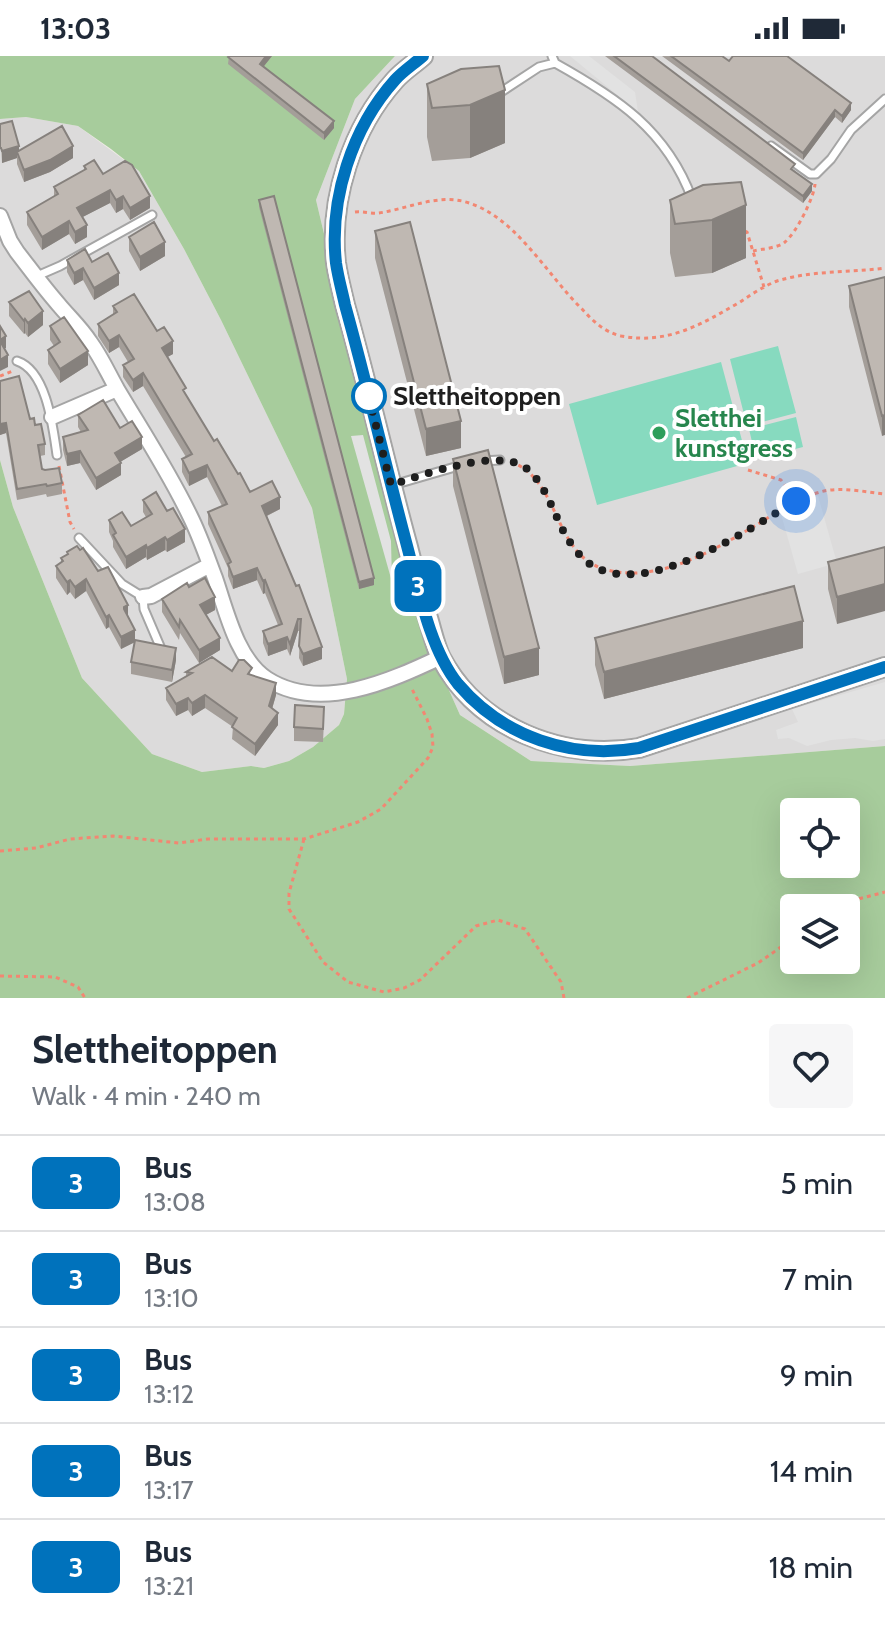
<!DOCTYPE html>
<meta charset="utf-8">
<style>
:root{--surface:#fff;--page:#f6f6f7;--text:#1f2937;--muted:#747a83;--line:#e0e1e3}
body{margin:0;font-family:Cabin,sans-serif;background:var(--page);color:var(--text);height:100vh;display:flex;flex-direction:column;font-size:30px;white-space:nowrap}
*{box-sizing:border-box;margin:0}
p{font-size:26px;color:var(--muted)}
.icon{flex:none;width:44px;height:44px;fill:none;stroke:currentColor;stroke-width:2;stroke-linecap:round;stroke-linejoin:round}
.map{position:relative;height:942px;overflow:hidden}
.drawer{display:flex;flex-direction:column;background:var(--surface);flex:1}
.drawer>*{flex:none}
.badge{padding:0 16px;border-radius:12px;font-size:28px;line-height:52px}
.buttons{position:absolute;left:780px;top:742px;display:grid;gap:16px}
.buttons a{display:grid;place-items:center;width:80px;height:80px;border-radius:8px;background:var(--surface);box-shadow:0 8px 32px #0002;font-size:40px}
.you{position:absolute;width:40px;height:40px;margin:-20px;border:6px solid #fff;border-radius:50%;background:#1a73e8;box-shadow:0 0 0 12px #1a73e833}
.map>.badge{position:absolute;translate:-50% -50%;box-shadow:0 0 0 4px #fff}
.round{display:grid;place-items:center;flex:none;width:84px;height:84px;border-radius:8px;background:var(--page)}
.summary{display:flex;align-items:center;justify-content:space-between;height:136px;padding:0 32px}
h1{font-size:38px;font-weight:800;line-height:60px}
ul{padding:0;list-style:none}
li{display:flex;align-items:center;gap:24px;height:96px;padding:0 32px;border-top:2px solid var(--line)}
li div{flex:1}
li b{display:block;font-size:30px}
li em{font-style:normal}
li .badge{min-width:88px;font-weight:700;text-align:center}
.status{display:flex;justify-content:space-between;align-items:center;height:56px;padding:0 40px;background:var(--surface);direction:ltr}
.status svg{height:22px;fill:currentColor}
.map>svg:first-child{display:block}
.residential{fill:#dcdbdb}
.forest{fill:#a7cc9c;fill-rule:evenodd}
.pitch{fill:#87dabf}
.parking{fill:#e2e2e2}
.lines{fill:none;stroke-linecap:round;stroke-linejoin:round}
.service-casing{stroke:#a5a5a5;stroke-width:11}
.minor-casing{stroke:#a5a5a5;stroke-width:18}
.tertiary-casing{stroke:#a5a5a5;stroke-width:22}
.path{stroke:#f28772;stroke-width:3;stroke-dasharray:4 4;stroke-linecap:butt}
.service{stroke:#fff;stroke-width:7}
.minor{stroke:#fff;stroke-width:14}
.tertiary{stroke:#fff;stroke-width:18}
.wall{fill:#a49e99}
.shaded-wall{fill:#86817d}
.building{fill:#bfb8b2;stroke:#86817d;stroke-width:2}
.line-casing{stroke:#fff;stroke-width:18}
.line{stroke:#0072bc;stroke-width:12}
.walk{stroke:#1e1e1e;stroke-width:8;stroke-dasharray:0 14.4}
.stop-dot{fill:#fff;stroke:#0072bc;stroke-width:4}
.leisure-dot{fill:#2e9e5b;stroke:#fff;stroke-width:3}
.labels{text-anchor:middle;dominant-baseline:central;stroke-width:8;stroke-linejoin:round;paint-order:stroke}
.stop-label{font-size:26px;font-weight:bold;fill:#1e1e1e;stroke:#fff;text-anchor:start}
.leisure-label{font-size:26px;font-weight:bold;fill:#27864d;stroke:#fff;text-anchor:start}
</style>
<div class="status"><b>13:03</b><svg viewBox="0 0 49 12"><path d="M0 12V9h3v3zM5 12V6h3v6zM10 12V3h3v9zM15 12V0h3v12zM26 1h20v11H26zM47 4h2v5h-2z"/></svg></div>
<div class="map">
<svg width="885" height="942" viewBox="0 0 885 942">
<rect width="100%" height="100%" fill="#efece5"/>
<path class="residential" d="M395,0H885V690L630,710L531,705L460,659L413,553L316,144L355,43Z
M26,61L78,70L139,115L184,193L221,264L312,452L347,623L344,658L339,669L313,691L289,705L264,712L251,710L202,716L152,698L82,622L13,451L0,404V63Z"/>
<path class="forest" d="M0,0H395L355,43L316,144L413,553L460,659L531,705L630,710L885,690V942H0V404L13,451L82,622L152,698L202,716L251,710L264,712L289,705L313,691L339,669L344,658L347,623L312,452L221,264L184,193L139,115L111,93L78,70L26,61L0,63ZM794,756H846V808H794ZM794,852H846V904H794Z"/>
<path class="pitch" d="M778,290L796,357L747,370L730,303Z
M721,306L748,407L597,449L569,348Z
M796,361L803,391L756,403L749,373Z"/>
<path class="parking" d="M570,0H589L635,36L638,56Z
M363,379L391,485L392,526L351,380Z
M818,440L837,507L798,518L779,451Z
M885,626V683L873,685L855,682L831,684L807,690L789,682L778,683L776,674L798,666L792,653Z"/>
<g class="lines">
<g class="service-casing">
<path id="service" d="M552,0L555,7C616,41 667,74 692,143
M498,38L539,11L555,7
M771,90L810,118H816L831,103L851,74L885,43
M37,220L60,210L152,159
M17,305C47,315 53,372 57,399
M482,405L500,404
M393,429L462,409
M79,482L122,528L143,541L144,553L162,595"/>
</g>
<g class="minor-casing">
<path id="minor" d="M0,160L10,185L17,196C31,214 44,232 59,249C69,261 81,272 90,286C101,301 108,317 117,333C142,375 169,416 190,460C200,480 207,501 215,522C226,554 237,604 267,623C320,657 390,625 441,601
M52,361L117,333
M143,541L151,540L210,509"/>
</g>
<g class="tertiary-casing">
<path id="tertiary" d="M423,0C414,8 403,15 395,24C352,72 329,143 336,207C338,221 342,236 345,249C368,330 386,411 408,491C414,515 420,539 428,562C432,575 435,590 441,602C479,673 563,705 639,692L885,611"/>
</g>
<path class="path" d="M355,156C363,155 372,158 379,157C406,153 435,139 462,145C514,157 546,218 582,253C593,265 604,276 621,280C668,289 702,268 740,246C752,238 764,230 777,225C813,214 849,217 885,212
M745,175L747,176L764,231
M753,195C762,193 778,192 785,186C796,177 814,142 815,128
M0,320L13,315
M511,406C560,423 553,498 604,513C657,529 714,494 758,468C779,455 799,441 824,435C844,431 865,436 885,438
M59,410L70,466L74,473
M748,414L781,424L796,445
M304,783L289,837V853L323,906L348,926L384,936L404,932L420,924L476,870L498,864L525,873L561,926L564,942
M0,795L36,792L70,783L113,780L179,787L208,783H304L358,766L381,753L428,702L433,691L432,678L427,663L411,631
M837,852L858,843L885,836
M0,920L55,921L78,931L85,942
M687,942L758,907L794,882"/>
<use href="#service" class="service"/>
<use href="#minor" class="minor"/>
<use href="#tertiary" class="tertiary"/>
</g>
<path class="wall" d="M229,0H272L264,10L334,72L324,84L228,8Z
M605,0H652L795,115L812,135L803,147Z
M662,0H722L729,5L851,54L842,67L835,61L803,104Z
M461,13L505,87L470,102L432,105L427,81V28Z
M0,68L19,95L73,102L50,116L24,126L17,108V102L2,107Z
M84,110L103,118L150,152L130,164L123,153L116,157L110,147L82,161L87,181L75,188L69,178L42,194L27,169V156L54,141V131L84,115Z
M703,129L746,202L712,217L675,221L670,197V144Z
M259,144L374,529L359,533L259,151Z
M375,175L461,392L426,400L375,202Z
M129,181L165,200L140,215L129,195Z
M67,204L92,206L119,229L94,244L83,224L74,229L67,216Z
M885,221L882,380L849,251V230Z
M9,246L43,269L28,281L25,277L24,278L9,260Z
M113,250L157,275L173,298L167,301L186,340L214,385L250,436L280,453L267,460L322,603L303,610L299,602L300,575H298L290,600L287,593L268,600L263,587V575L278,569L265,537L263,538L257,524L233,533L228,520V512L208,468V456L222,450L207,421L189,430L182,416V403L186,401L143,330L133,336L123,321V309L128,306L119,291L109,297L98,280V268L113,258Z
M50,270L88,309L60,327L48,308V294L54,290L50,284Z
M0,325L35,369L45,388V399L40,400L42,413L62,427V438L47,441L46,438L17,444L6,377L0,379Z
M78,359L120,372L142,393L120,406L121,419L96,434L80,407L67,410L63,394V381L81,376L78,371Z
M453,403L539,619L504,628L453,430Z
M143,444L185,486L167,496L165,494L147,504L146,501L126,513L113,491V485L109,476V464L131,470L146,461L143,456Z
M885,491L837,568L828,533V506Z
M67,496L128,561L135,586L176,604L172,626L131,618V606L135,586L121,593L109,571L106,573L86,535L75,543L70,536L67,539L56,522V510L61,507V502L67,499Z
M189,531L215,554L206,559L220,594L199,607L180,577L179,584L162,556V543Z
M595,582L803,592L604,643L595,609Z
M232,615L252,619L276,639L272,653L278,669L255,700L232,683L233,671L205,652L192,660L188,654L176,660L166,644V632L186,620V616Z
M324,665L323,686L294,685V671Z"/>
<path class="shaded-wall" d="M266,0H272L260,15V8Z
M505,34V87L470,102V49Z
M851,47V54L842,67V60Z
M835,54V61L803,104V97Z
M334,65V72L324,84V77Z
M19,90V102L17,96V102L2,107V95Z
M73,90V102L50,116L24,126V114Z
M812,128V135L803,147V140Z
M110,134V147L77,164V152Z
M123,140V153L116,157V144Z
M150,140V152L130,164V152Z
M746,149V202L712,217V164Z
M69,165V178L42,194V181Z
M87,169V181L75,188V176Z
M165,186V200L140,215V201Z
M83,212V224L74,229V217Z
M119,217V229L94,244V232Z
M43,255V269L28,281V267Z
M25,263V277L24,278V265Z
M119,279V291L109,297V285Z
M6,280V292L0,295V284Z
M173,285V298L162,304V292Z
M88,295V309L60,327V313Z
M8,299V311L0,315V304Z
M143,317V330L133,336V324Z
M885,359V379L882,380V360Z
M461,365V392L426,400V373Z
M6,367V377L0,379V368Z
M142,381V393L115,409V397Z
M80,395V407L67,410V398Z
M121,407V419L96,434V422Z
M207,409V421L189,430V417Z
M280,441V453L262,462V450Z
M185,473V486L167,496V484Z
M165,481V494L147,504V492Z
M146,489V501L126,513V501Z
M257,512V524L233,533V521Z
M374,522V529L359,533V526Z
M86,523V535L75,543V531Z
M70,524V536L67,539V526Z
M265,524V537L263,538V525Z
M885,528V555L837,568V541Z
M215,541V554L200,562V549Z
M128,549V561L124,563V551Z
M109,559V571L106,573V561Z
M298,563V575L290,600V588Z
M803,565V592L604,643V616Z
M135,574V586L121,593V581Z
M287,581V593L268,600V588Z
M220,582V594L199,607V594Z
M322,591V603L303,610V598Z
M176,592V604L172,626V614Z
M539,592V619L504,628V601Z
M276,627V639L269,663V650Z
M205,639V652L192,660V647Z
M188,642V654L176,660V648Z
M278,657V669L255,700V688Z"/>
<path class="building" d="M229,0H266L260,8L334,65L324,77L228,1Z
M614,0H652L795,108L791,113L812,128L803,140Z
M671,0H722L729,5L733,0H787L851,47L842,60L835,54L803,97Z
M499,10L505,34L470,49L432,52L427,28L461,13Z
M12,65L19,90L2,95L1,92H0V68Z
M62,70L73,90L50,104L24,114L17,96Z
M94,104L103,118L125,105L132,109L150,140L130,152L123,140L116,144L110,134L77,152L87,169L75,176L69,165L42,181L27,156L58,138L54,131L86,113L84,110Z
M741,126L746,149L712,164L675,168L670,144L703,129Z
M274,140L374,522L359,526L259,144Z
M154,166L165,186L140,201L129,181Z
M410,166L461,365L426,373L375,175Z
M85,193L92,206L108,197L119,217L94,232L83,212L74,217L67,204Z
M885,221V359L882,360L849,230Z
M29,235L43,255L28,267L25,263L24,265L9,246Z
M134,238L157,275L164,271L173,285L162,292L186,332L183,334L214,385L217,383L238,418L240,417L250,436L272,425L280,441L262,450L296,530L299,529L322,591L303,598L299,590L301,563H298L290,588L287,581L268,588L263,575L282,568L265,524L263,525L257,512L233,521L228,508L231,506L208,456L227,448L207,409L189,417L182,403L192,398L143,317L133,324L123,309L134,303L119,279L109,285L98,268L117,256L113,250Z
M64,261L88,295L60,313L48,294L60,286L50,270Z
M0,270L6,280L0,284Z
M0,285L8,299L0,304Z
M19,320L30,363L34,362L35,369L41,368L45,388L38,389L42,413L45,414L59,412L62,427L47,430L46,428L17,433L6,367L0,368V325Z
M103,344L120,372L132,365L142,381L115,397L121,407L96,422L80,395L67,398L63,381L88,374L78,359Z
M488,394L539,592L504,601L453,403Z
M156,436L167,455L173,452L185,473L167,484L165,481L147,492L146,489L126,501L113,479L116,477L109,464L122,456L131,470L152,458L143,444Z
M77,490L80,494L83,492L98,515L108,511L128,549L124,551V553L135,574L121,581L109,559L106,561L86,523L75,531L70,524L67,526L56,510L63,505L61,502L68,498L67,496Z
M885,491V528L837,541L828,506Z
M205,522L215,541L200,549L220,582L199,594L180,564L179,571L162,543L187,527L189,531Z
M794,530L803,565L604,616L595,582Z
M135,584L176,592L172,614L131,606Z
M212,601L232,615L239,604H244L252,612L248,618L276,627L269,650L278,657L255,688L232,671L237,662L205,639L192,647L188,642L176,648L166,632L192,617L186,616Z
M295,649L324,651L323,673L294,671Z"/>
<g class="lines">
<g class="line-casing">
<path id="line" d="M423,0C414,8 403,15 395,24C352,72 329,143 336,207C338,221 342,235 345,249C367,328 385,407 406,486C418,530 429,592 458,628C503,681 572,704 639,692L885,611"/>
</g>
<use href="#line" class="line"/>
<path class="walk" d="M369,340L367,334L391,429C423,419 491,394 521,409C543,420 554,459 566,480C572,490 580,501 590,508C645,545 749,473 796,445"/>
</g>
<circle class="stop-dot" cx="369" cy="340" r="16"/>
<circle class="leisure-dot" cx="659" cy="377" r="8"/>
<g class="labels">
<g class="stop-label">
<text x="393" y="340">Slettheitoppen</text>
</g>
<g class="leisure-label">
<text x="675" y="362">Sletthei<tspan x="675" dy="30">kunstgress</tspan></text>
</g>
</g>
</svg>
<div class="buttons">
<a><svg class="icon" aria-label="locate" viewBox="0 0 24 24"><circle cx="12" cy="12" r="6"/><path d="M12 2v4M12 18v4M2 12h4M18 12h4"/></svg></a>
<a><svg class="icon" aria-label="layers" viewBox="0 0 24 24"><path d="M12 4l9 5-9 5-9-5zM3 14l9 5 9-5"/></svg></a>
</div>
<div class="you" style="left:796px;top:445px"></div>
<b class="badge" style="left:418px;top:530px;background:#0072bc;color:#fff">3</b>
</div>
<section class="drawer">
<div class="summary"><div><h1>Slettheitoppen</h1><p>Walk · 4 min · 240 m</p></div><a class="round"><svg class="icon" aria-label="heart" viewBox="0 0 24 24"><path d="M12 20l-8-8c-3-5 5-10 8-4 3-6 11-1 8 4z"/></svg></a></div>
<ul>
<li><span class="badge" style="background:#0072bc;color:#fff">3</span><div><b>Bus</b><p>13:08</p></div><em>5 min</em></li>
<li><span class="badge" style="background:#0072bc;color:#fff">3</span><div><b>Bus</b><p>13:10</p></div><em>7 min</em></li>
<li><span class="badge" style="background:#0072bc;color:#fff">3</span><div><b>Bus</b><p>13:12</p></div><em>9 min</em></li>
<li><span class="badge" style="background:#0072bc;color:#fff">3</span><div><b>Bus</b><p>13:17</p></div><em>14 min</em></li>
<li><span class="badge" style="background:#0072bc;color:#fff">3</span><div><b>Bus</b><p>13:21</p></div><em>18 min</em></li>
</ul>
</section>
